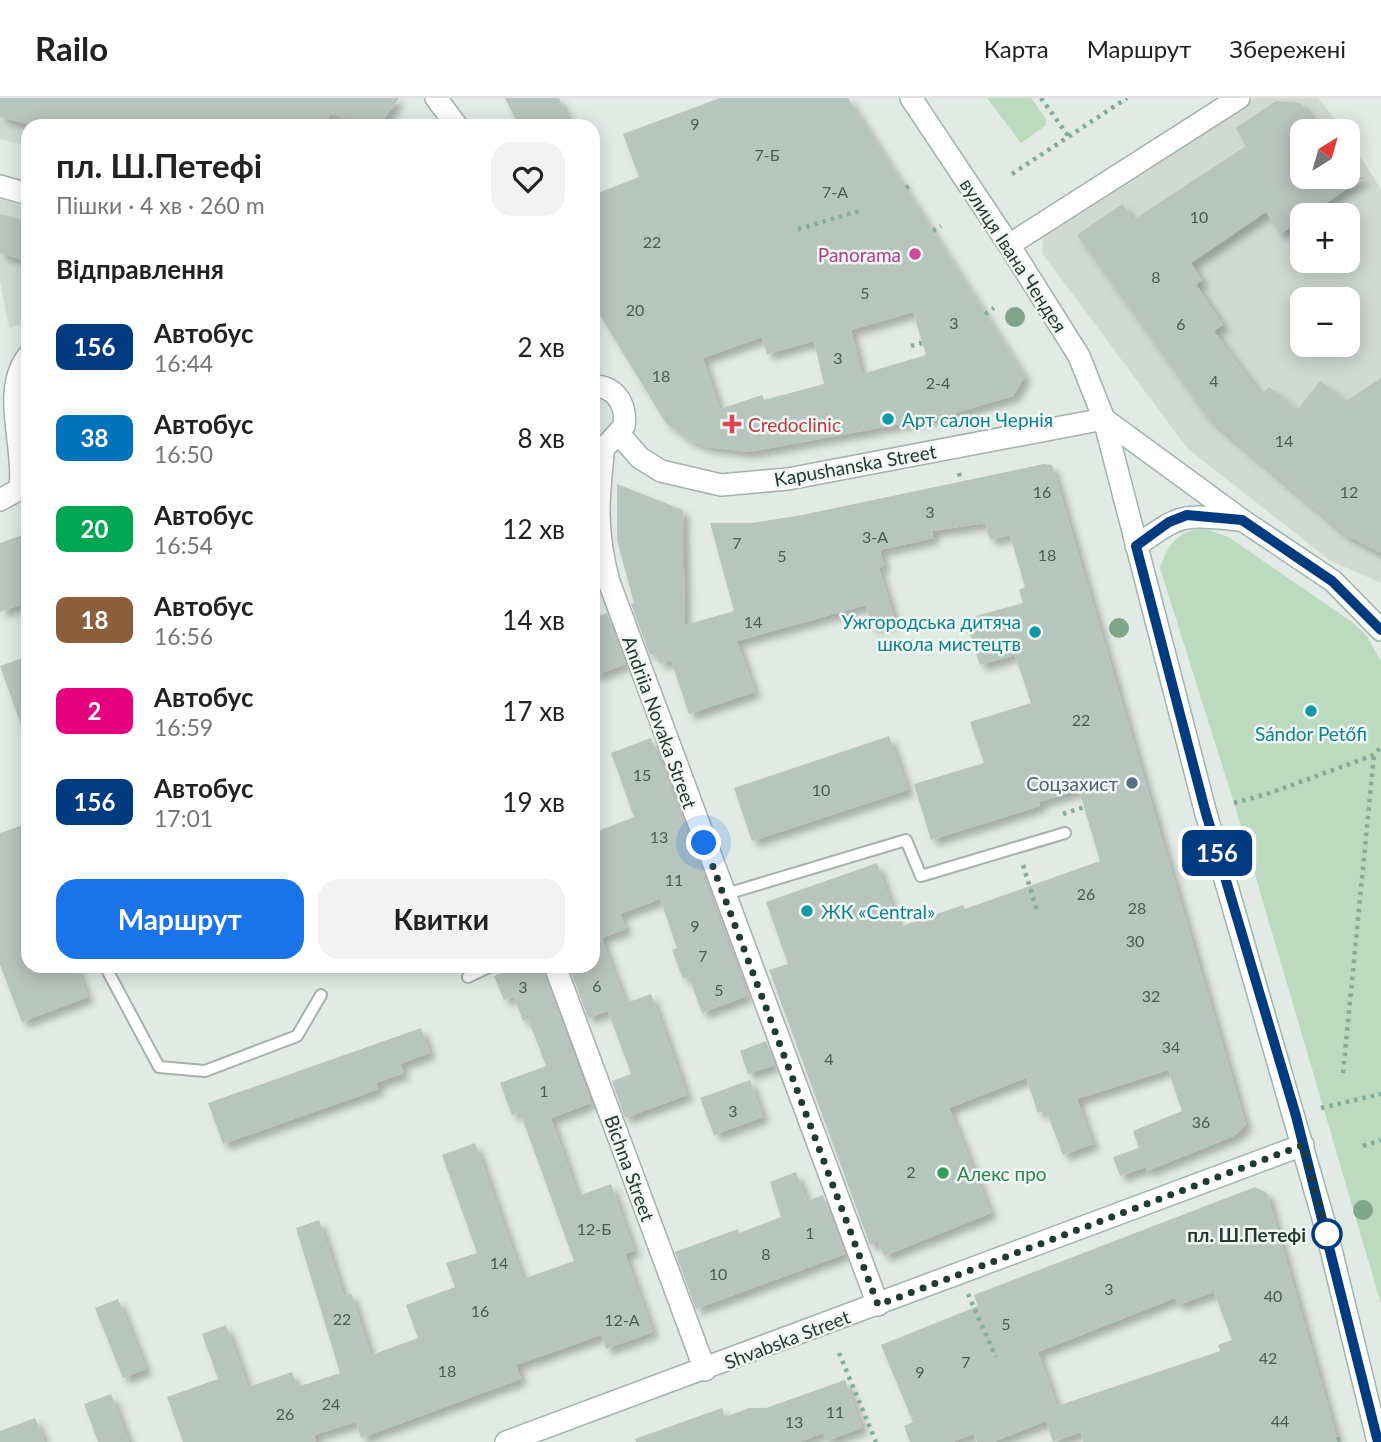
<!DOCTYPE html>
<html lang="uk">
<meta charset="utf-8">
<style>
:root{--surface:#fff;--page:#f2f2f2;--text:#222;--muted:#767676;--line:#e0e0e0;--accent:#1a73e8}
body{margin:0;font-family:Lato,sans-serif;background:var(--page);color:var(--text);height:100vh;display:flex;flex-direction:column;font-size:26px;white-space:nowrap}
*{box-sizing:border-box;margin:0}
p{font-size:23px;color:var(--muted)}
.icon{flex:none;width:38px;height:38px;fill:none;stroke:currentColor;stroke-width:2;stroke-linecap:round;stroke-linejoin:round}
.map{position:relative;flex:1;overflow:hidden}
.panel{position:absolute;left:21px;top:21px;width:579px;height:854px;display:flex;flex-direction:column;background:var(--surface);border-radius:21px;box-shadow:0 4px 18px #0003}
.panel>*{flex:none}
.badge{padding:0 14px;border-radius:10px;font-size:24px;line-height:46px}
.needle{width:46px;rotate:37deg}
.fabs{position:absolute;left:1290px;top:21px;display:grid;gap:14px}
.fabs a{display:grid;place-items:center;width:70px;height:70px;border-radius:14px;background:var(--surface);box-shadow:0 4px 18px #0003;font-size:35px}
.you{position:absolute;width:35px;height:35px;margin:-18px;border:5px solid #fff;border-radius:50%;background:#1a73e8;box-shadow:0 0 0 10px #1a73e833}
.map>.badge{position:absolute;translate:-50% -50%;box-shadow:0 0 0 4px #fff}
h2{padding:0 35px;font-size:26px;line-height:63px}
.round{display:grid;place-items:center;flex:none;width:74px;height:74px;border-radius:21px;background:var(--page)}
.head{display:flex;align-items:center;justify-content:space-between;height:119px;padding:0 35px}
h1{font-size:33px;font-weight:700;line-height:52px}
.cta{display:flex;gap:14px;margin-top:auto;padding:14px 35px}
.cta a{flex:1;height:80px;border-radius:21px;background:var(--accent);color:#fff;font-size:28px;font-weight:700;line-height:80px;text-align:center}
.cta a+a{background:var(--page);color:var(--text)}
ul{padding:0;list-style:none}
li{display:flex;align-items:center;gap:21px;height:91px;padding:0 35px}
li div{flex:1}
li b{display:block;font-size:26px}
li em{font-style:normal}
li .badge{min-width:77px;font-weight:700;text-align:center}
header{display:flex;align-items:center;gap:42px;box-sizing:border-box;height:98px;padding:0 35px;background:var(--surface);border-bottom:2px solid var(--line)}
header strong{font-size:33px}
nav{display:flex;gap:38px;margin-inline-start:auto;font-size:24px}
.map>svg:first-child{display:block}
.built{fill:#cfdad3;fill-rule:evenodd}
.green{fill:#bbdabe}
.building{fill:#b6c5bd;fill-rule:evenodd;filter:url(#shadow)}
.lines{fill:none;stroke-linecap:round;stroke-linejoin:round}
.lane-casing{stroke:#a4b2aa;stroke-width:14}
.street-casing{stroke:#a4b2aa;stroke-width:24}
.secondary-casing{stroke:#a0b5aa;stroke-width:24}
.path{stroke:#83ac99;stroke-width:4.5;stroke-dasharray:3.5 5;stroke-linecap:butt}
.lane{stroke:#fff;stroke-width:10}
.street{stroke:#fff;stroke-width:21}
.secondary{stroke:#fff;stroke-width:21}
.tree{fill:#7fa688}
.line-casing{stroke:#fff;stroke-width:16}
.line{stroke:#003b80;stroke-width:10}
.walk{stroke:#223a30;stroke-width:7;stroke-dasharray:0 12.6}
.hotel-dot{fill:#d1479c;stroke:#f1f7f3;stroke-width:2.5}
.culture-dot{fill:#0f9aa8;stroke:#f1f7f3;stroke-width:2.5}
.health-dot{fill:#e0444e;stroke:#f1f7f3;stroke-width:2.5}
.service-dot{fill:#5c6f8a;stroke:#f1f7f3;stroke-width:2.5}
.leisure-dot{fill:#2e9e5b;stroke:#f1f7f3;stroke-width:2.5}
.stop-dot{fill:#fff;stroke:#003b80;stroke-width:3.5}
.labels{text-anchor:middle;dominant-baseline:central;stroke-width:5;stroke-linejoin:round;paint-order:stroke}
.number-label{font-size:16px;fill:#475d53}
.hotel-label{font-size:19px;fill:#b23c85;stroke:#f1f7f3;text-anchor:end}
.street-label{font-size:19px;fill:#223a30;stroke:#f1f7f3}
.culture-label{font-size:19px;fill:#0d838f;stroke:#f1f7f3;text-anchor:start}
.health-label{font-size:19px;fill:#be3a42;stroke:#f1f7f3;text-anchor:start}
.service-label{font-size:19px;fill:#4e5e75;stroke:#f1f7f3;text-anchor:end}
.leisure-label{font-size:19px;fill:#27864d;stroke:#f1f7f3;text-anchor:start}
.stop-label{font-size:19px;font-weight:bold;fill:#223a30;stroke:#f1f7f3;text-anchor:end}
</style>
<header>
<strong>Railo</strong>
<nav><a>Карта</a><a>Маршрут</a><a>Збережені</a></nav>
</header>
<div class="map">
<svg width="1381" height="1344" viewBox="0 0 1381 1344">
<defs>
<filter id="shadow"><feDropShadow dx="6" dy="6" stdDeviation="3.5" flood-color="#0004"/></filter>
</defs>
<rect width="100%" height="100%" fill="#e1eae4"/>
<path class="built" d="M0,0L41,28H28V48L0,41Z
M1255,0H1318L1344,33H1302V79H1348V39L1381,91V485L1331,463L1188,351L1042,155L1043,137ZM1302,117H1348V163H1302ZM1302,201H1348V247H1302Z
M0,101L28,109V224L9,230L0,183Z"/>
<path class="green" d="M987,0H1031L1046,21L1045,28L1021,45Z
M1198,431L1209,432L1230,440L1352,524L1367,538L1381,563V1206L1234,705L1160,470C1167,449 1175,436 1198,431Z"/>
<path class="building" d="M0,0H399L379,28L330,16L326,28H34L0,19Z
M505,0H559L571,28H519Z
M720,0H848L1025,278L1013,298L949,317L749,354L707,349L689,342L666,325L593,206V97L639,79L623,36ZM913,214L926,257L862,276L851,232ZM762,239L767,256L814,243L824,286L764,302L762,297L720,311L703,260Z
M1276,3L1300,5L1322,33H1302V79H1365L1308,117H1302V122L1280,136L1266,114L1191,165L1202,182L1196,186L1223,227L1214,233L1261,297L1269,289L1297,312L1320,283L1346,303L1381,280V455L1346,437L1207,319L1077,137L1122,106L1133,122L1246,48L1236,30Z
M0,116L28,124V164L0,155Z
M1044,366L1052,367L1246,1027L1234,1038L1147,1073L1146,1069L1120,1078L1113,1059L1139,1050L1133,1033L1182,1013L1168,972L1077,1001L1093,1046L1063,1057L1046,1012L1038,1015L1026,980L949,1010L991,1115L884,1158L878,1144L870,1147L769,872L788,866L766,804L877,765L899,829L963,807L965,811L1100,763L1079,692L1039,704L1040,708L931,742L914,686L984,665L970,624L1031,605L1015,557L980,567L965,521L1023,505L1019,492L1025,489L1010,437L990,442L985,425L932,433L933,440L880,452L884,468L879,470L895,523L872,530L866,507L737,543L755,594L689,616L671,562L660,566L656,555L650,557L631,506L634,505L617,442V386L683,412L685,527L734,513L710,425H752L802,417Z
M28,435V504L0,514V445Z
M607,515L626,566L593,578V520Z
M28,558V637L25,638L0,568Z
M889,638L908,692L752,743L734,690Z
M651,640L747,898L702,915L689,879L683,881L672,852L677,850L660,801L620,816L626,831L601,840L626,905L651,896L687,997L625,1020L612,983L631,976L608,913L588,920L569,868H593V735L634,719L611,655Z
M23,727L28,741V868H76L88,899L22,924L0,867V735Z
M521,868H542L591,1005L551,1020L578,1098L611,1086L634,1153L625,1156L653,1234L606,1251L601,1237L516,1267L521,1281L361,1340L356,1324L314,1337L316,1344H183L167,1299L218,1281L202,1236L226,1227L248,1289L292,1274L297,1289L340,1275L296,1130L319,1122L344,1198L351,1195L371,1257L418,1240L406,1207L455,1189L446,1165L477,1155L442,1057L475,1045L523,1181L574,1163L520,1014L512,1017L500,985L546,968L528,921L523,923L514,899L504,902L494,878Z
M421,930L430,955L400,966L404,975L376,985L379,991L223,1046L208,1005Z
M766,943L775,967L748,976L740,953Z
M750,982L763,1019L714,1037L700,1000Z
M796,1074L807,1103L823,1097L845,1156L696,1211L675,1154L738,1131L739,1135L781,1119L770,1084Z
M1255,1089L1267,1095L1338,1344H1083L1081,1334L1053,1344L1046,1323L993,1344H977L974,1336L952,1344H910L904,1328L913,1324L881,1247L978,1208L974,1197ZM1214,1194L1232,1242L1218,1247L1220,1253L1057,1308L1038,1254L1175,1200L1178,1207Z
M118,1201L146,1271L123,1280L95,1210Z
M845,1282L862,1330L826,1343L823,1335L799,1344H636L635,1341L722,1310L725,1319L749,1310H766Z
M111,1296L129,1344H98L84,1306Z
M35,1320L45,1344H0V1333Z"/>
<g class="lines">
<g class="lane-casing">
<path id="lane" d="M723,797L906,742L921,778L1065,735
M105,868L159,969L205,973L297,938L321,897
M468,879L491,868"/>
</g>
<g class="street-casing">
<path id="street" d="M436,0L457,28
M0,88L28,96
M1009,147L1239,0
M593,288C616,288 627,307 624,328L609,345
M619,336L640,360L661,373L721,387L788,381L1104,321
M604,348C598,401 595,431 609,484L878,1207
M0,402L20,391C26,348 0,295 28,258
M555,868L705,1272"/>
</g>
<g class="secondary-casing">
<path id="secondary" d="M911,0L1009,147L1079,258L1104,321L1205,712L1325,1127L1378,1344
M1104,321L1242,422L1333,483L1381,532
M1136,448C1184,414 1182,417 1240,422
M506,1344L1303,1047"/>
</g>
<path class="path" d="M1041,0L1069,39
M1012,76L1127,0
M906,90L913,85
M798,131L863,112
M933,133L941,128
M858,164L889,152
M985,216L994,210
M911,248L922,245
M959,375L961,383
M1234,705L1267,696L1374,657L1381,649
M1063,716L1084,709
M1023,767L1038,816
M1343,975L1374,657
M1321,1010L1381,996
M1363,1048L1381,1042
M968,1196L996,1259
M839,1255L876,1344
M1337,1342L1345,1340"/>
<use href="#lane" class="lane"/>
<use href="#street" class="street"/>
<use href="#secondary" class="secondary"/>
</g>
<g class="tree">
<circle cx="1015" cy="219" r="10"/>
<circle cx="1119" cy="530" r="10"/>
<circle cx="1363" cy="1112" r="10"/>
</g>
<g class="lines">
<g class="line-casing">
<path id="line" d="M1378,1344L1296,1018L1205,712L1136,448L1169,424L1187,417L1242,422L1332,483L1381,532"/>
</g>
<use href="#line" class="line"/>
<path class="walk" d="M704,745L878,1207L1303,1047L1329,1143L1327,1136"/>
</g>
<circle class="hotel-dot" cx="915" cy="156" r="7"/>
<g class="culture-dot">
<circle cx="888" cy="321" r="7"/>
<circle cx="1035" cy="534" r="7"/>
<circle cx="1311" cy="613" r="7"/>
<circle cx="807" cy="813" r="7"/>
</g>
<path class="health-dot" d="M728.5 315.5h7v7h7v7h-7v7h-7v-7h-7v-7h7z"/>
<circle class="service-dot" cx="1132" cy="685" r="7"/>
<circle class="leisure-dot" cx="943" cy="1075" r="7"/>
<circle class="stop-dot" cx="1327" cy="1136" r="14"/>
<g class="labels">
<g class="number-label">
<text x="695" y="25">9</text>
<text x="767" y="56">7-Б</text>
<text x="835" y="93">7-А</text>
<text x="1199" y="118">10</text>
<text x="652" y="143">22</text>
<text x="1156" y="178">8</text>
<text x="865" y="194">5</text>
<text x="635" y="211">20</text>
<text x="954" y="224">3</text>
<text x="1181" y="225">6</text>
<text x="838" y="259">3</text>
<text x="661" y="277">18</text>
<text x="1214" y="282">4</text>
<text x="938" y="284">2-4</text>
<text x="1284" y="342">14</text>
<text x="1042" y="393">16</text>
<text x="1349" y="393">12</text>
<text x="930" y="413">3</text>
<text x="875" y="438">3-А</text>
<text x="737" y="444">7</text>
<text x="1047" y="456">18</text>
<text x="782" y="457">5</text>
<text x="753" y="523">14</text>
<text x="1081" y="621">22</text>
<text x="642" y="676">15</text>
<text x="821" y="691">10</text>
<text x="659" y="738">13</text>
<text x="674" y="781">11</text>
<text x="1086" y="795">26</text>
<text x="1137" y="809">28</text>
<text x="695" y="827">9</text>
<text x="1135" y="842">30</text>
<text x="703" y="857">7</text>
<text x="597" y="887">6</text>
<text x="523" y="888">3</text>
<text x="719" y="891">5</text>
<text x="1151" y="897">32</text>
<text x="1171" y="948">34</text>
<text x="829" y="960">4</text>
<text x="544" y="992">1</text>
<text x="733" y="1012">3</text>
<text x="1201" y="1023">36</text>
<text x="911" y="1073">2</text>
<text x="594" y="1130">12-Б</text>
<text x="810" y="1134">1</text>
<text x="766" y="1155">8</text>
<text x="499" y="1164">14</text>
<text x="718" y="1175">10</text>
<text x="1109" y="1190">3</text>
<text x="1273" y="1197">40</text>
<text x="480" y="1212">16</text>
<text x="342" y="1220">22</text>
<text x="622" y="1221">12-А</text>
<text x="1006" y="1225">5</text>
<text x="1268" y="1259">42</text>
<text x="966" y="1263">7</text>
<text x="447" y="1272">18</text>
<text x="920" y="1273">9</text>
<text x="331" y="1305">24</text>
<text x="835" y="1313">11</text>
<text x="285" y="1315">26</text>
<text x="1280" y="1322">44</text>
<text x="794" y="1323">13</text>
</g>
<g class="hotel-label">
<text x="901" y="156">Panorama</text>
</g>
<g class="street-label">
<text transform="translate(1014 157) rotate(57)">вулиця Івана Чендея</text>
<text transform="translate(855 367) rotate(-10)">Kapushanska Street</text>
<text transform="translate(660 624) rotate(70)">Andriia Novaka Street</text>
<text transform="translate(630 1070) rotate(70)">Bichna Street</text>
<text transform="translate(787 1241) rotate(-21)">Shvabska Street</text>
</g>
<g class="culture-label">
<text x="902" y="321">Арт салон Чернія</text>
<text x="1021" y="523" text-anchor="end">Ужгородська дитяча<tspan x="1021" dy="22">школа мистецтв</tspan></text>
<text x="1311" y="635" text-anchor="middle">Sándor Petőfi</text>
<text x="821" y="813">ЖК «Central»</text>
</g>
<g class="health-label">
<text x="748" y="326">Credoclinic</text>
</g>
<g class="service-label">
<text x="1118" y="685">Соцзахист</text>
</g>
<g class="leisure-label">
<text x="957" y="1075">Алекс про</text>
</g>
<g class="stop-label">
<text x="1306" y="1136">пл. Ш.Петефі</text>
</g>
</g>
</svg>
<div class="fabs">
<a><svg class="needle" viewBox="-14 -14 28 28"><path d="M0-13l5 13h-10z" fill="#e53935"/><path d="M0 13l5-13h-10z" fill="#767676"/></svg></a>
<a>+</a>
<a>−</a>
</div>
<div class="you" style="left:704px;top:745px"></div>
<b class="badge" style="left:1217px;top:755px;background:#003b80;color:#fff">156</b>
<section class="panel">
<div class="head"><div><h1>пл. Ш.Петефі</h1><p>Пішки · 4 хв · 260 m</p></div><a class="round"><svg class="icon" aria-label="heart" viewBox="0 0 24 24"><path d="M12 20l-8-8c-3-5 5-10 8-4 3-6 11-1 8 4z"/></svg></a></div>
<h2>Відправлення</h2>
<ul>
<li><span class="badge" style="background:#003b80;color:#fff">156</span><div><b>Автобус</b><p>16:44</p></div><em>2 хв</em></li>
<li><span class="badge" style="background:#0072bc;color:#fff">38</span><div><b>Автобус</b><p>16:50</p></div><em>8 хв</em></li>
<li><span class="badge" style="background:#00a651;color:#fff">20</span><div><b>Автобус</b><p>16:54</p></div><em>12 хв</em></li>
<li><span class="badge" style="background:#8b5e3c;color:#fff">18</span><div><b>Автобус</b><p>16:56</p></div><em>14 хв</em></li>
<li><span class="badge" style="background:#e6007e;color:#fff">2</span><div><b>Автобус</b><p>16:59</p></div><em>17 хв</em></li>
<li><span class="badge" style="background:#003b80;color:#fff">156</span><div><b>Автобус</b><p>17:01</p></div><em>19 хв</em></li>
</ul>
<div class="cta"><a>Маршрут</a><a>Квитки</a></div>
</section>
</div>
